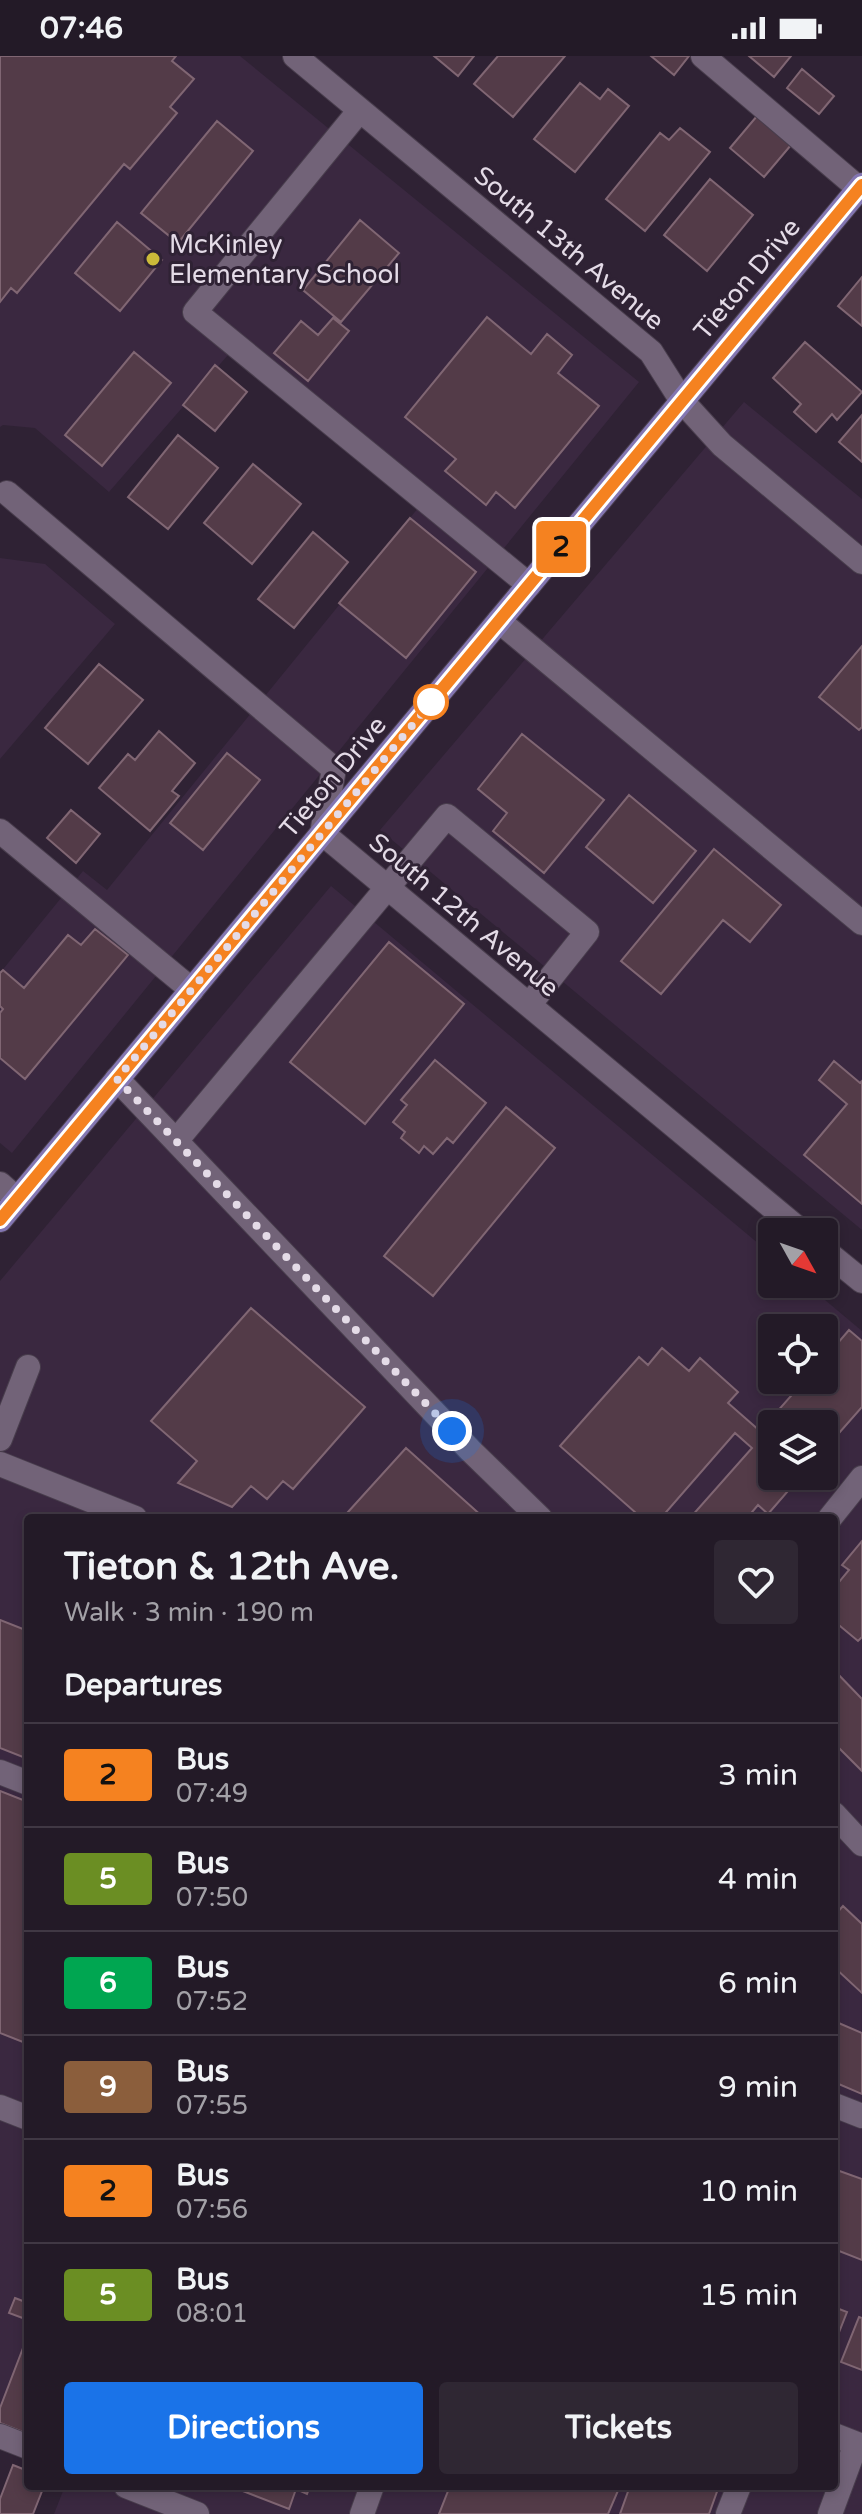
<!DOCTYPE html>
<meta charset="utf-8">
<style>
:root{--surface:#231a27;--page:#2f2733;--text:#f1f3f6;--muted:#a3a1a7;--line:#403844;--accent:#1a73e8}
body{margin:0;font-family:"Varela Round",sans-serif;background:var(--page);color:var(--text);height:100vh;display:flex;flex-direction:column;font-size:30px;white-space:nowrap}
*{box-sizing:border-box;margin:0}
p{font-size:26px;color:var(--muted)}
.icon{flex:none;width:44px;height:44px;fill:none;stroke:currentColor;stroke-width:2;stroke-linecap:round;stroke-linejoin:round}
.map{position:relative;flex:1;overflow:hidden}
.side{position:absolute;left:24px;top:1458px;width:814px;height:976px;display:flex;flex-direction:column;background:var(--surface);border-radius:8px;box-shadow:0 4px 12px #0003,0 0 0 2px var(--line)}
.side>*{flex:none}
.badge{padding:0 16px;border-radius:6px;font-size:28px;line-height:52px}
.needle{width:52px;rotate:130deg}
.fabs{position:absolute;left:758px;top:1162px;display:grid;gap:16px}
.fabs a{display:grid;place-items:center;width:80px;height:80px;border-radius:8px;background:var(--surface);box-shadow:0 4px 12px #0003,0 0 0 2px var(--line);font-size:40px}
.you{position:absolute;width:40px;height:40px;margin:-20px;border:6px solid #fff;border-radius:50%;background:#1a73e8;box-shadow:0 0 0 12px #1a73e833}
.map>.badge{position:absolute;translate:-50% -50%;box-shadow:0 0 0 4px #fff}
h2{padding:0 40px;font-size:30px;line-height:72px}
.round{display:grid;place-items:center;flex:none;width:84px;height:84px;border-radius:8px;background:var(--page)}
.head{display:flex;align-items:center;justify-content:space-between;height:136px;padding:0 40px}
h1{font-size:38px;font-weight:700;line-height:60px}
.primary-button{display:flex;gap:16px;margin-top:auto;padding:16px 40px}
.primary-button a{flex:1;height:92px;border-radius:8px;background:var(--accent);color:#fff;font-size:32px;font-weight:700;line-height:92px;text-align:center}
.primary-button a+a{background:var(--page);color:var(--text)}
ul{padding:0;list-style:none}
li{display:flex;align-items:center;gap:24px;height:104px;padding:0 40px;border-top:2px solid var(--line)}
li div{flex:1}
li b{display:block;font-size:30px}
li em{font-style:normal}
li .badge{min-width:88px;font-weight:700;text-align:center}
.status{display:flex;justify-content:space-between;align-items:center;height:56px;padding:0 40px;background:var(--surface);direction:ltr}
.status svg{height:22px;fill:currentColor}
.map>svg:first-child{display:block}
.built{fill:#3a2840;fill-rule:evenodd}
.building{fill:#533b48;stroke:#806673;stroke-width:2}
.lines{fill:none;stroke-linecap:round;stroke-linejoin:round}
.minor-casing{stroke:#483d4c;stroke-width:26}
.major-casing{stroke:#483d4c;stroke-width:26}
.minor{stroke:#726378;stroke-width:24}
.major{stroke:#8376b2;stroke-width:24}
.line-casing{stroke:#fff;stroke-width:18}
.line{stroke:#f58220;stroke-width:12}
.walk{stroke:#e4dbe7;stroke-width:8;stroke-dasharray:0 14.4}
.poi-dot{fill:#cbba39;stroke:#2f2234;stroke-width:3}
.stop-dot{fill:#fff;stroke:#f58220;stroke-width:4}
.labels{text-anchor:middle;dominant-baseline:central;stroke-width:6;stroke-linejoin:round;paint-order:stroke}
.poi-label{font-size:26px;fill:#e4dbe7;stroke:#2f2234;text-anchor:start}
.street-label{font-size:26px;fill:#e4dbe7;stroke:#2f2234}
</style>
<div class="status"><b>07:46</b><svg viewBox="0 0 49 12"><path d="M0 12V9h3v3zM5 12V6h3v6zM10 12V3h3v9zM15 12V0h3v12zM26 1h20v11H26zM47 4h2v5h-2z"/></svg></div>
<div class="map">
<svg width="862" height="2458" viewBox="0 0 862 2458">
<rect width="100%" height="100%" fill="#2f2234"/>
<path class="built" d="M0,0H240L639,326L12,1097L0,1087V917L83,815L107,834L423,446L234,292L109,436L35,372L3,369L0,371Z
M744,346L862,443V1174L380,774Z
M0,502L45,508L115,568L0,703Z
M331,830L772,1199V1228H806L862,1275V2458H54L65,2430H834V1462H28V2368L0,2357V1225ZM772,1272H824V1324H772ZM772,1368H824V1420H772Z"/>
<path class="building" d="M0,0H176L172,5L194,23L170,51L177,57L130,113L124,108L17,237L11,232L0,246Z
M434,0H474L458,20Z
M498,0H565L513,61L474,28Z
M651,0H689L674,19Z
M749,0H791L774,21Z
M802,13L834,40L819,58L787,32Z
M580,27L600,43L608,33L629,50L575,116L534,83Z
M757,60L791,89L764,121L730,92Z
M217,65L253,95L178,187L141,157Z
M680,72L710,96L645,175L606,143L660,77L669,84Z
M710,123L753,159L707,215L664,179Z
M360,164L399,197L341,266L303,234Z
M117,166L162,204L120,255L75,217Z
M862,221V270L838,250Z
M487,261L531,298L547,278L572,299L558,317L599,350L515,452L496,436L486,449L445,415L456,403L405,361Z
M333,262L349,275L308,325L274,297L301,265L318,279Z
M805,286L862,336L837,364L832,358L816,376L794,356L801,348L773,322Z
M134,296L171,327L102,410L65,379Z
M215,309L247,336L215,375L183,349Z
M862,359V406L839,386Z
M178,379L218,412L168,473L128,441Z
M253,408L301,448L252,508L204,467Z
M410,462L476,516L406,602L339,547Z
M313,476L348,506L294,572L258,543Z
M862,590V671L859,674L819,641Z
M99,608L143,644L88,708L45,672Z
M159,675L195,707L172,735L179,740L150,775L99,732L128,698L135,704Z
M522,678L604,744L544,817L493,775L507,757L478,733Z
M227,697L260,724L203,794L170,767Z
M629,739L696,795L653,847L586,791Z
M71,754L100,778L76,807L47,782Z
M714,793L781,849L750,886L723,864L661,938L621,905Z
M95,873L128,899L25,1023L0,1002V957L3,953L0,950V917L3,914L24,932L68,879L81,889Z
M389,886L464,948L365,1068L290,1006Z
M435,1004L486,1047L453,1087L447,1082L433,1098L424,1090L419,1097L401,1082L405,1076L393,1066L407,1049L401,1044Z
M834,1005L860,1027L862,1025V1148L804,1099L847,1048L819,1024Z
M506,1051L555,1092L433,1240L384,1200Z
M251,1252L365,1351L293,1433L283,1425L267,1443L251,1430L232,1451L178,1427L197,1405L151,1365Z
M849,1274L862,1285V1351L824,1394V1368H772V1420H801L768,1458L758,1449L747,1462H690L752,1392L735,1377L661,1462H631L636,1457L560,1390L639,1301L648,1309L662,1292L689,1315L700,1302L738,1336L728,1347L760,1375L805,1324H824V1303Z
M406,1392L484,1462H355L348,1456Z
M862,1485V1581L858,1585L834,1565V1532L849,1514L842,1509Z
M0,1564L28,1575V1703L0,1692Z
M834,1614L862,1643V1715L834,1687Z
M0,1735L28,1746V1988L0,1977Z
M843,1850L862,1868V1937L834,1911V1860Z
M834,1965L862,1977V2038L834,2026Z
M834,2113L862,2123V2204L834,2193Z
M15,2242L28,2247V2264L9,2257Z
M834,2251L847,2256L834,2289Z
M859,2261L862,2262V2314L841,2306Z
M28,2279V2378L0,2367V2352Z
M13,2409L28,2415V2430H44L33,2458H0V2443Z
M230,2430H310L307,2438L296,2433L289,2453Z
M450,2430H620L608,2458H439Z
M630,2430H719L709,2458H620Z"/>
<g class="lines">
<g class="minor-casing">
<path id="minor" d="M295,0L651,296L682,345L722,389L862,506
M703,0L862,135
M360,54L195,256L529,529
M7,437L334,713L322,777L802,1176
M499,565L862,867
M0,775L192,934
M117,1023L470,1394L540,1462
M176,1085L447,760L587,876L529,949
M0,1128L17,1143
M824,1194L862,1225
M0,1383L28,1311
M0,1408L135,1462
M830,1462L862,1422
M0,1716L28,1727
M834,1758L862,1788
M834,2049L862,2060
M0,2051L28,2062
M834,2379L862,2390
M0,2380L28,2391
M126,2430L197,2458
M362,2458L372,2430
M728,2458L739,2430
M830,2458L856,2388"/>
</g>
<g class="major-casing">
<path id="major" d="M0,1164L862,129"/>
</g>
<use href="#minor" class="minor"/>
<use href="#major" class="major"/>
</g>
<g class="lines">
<g class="line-casing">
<path id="line" d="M0,1164L862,129"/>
</g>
<use href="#line" class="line"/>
<path class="walk" d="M431,646L440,636L117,1023L452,1375"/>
</g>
<circle class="poi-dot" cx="153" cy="203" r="8"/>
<circle class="stop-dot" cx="431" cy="646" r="16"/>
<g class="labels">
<g class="poi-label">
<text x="169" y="188">McKinley<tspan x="169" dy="30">Elementary School</tspan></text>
</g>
<g class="street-label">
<text transform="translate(569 192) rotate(40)">South 13th Avenue</text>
<text transform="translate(747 223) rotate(-50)">Tieton Drive</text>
<text transform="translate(333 721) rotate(-50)">Tieton Drive</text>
<text transform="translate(464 859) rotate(40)">South 12th Avenue</text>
</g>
</g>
</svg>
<div class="fabs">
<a><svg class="needle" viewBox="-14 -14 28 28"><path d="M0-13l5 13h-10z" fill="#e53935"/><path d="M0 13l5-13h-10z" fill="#a3a1a7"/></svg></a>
<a><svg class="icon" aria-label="locate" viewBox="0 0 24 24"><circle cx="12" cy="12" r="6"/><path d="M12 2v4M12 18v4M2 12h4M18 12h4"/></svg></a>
<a><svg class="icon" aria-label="layers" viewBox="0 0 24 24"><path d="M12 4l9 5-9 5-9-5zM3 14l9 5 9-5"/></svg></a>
</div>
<div class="you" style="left:452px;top:1375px"></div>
<b class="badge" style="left:561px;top:491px;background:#f58220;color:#111">2</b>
<section class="side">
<div class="head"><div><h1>Tieton &amp; 12th Ave.</h1><p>Walk · 3 min · 190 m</p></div><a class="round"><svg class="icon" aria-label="heart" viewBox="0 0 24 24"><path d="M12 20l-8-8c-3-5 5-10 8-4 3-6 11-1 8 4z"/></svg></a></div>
<h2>Departures</h2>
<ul>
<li><span class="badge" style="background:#f58220;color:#111">2</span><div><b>Bus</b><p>07:49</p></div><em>3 min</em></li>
<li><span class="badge" style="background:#6b8e23;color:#fff">5</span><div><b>Bus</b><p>07:50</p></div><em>4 min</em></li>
<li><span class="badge" style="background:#00a651;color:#fff">6</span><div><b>Bus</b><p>07:52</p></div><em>6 min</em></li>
<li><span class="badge" style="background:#8b5e3c;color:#fff">9</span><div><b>Bus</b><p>07:55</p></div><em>9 min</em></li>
<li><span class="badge" style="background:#f58220;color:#111">2</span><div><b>Bus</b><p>07:56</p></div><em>10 min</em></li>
<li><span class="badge" style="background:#6b8e23;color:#fff">5</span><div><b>Bus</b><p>08:01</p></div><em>15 min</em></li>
</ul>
<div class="primary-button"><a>Directions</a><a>Tickets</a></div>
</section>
</div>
